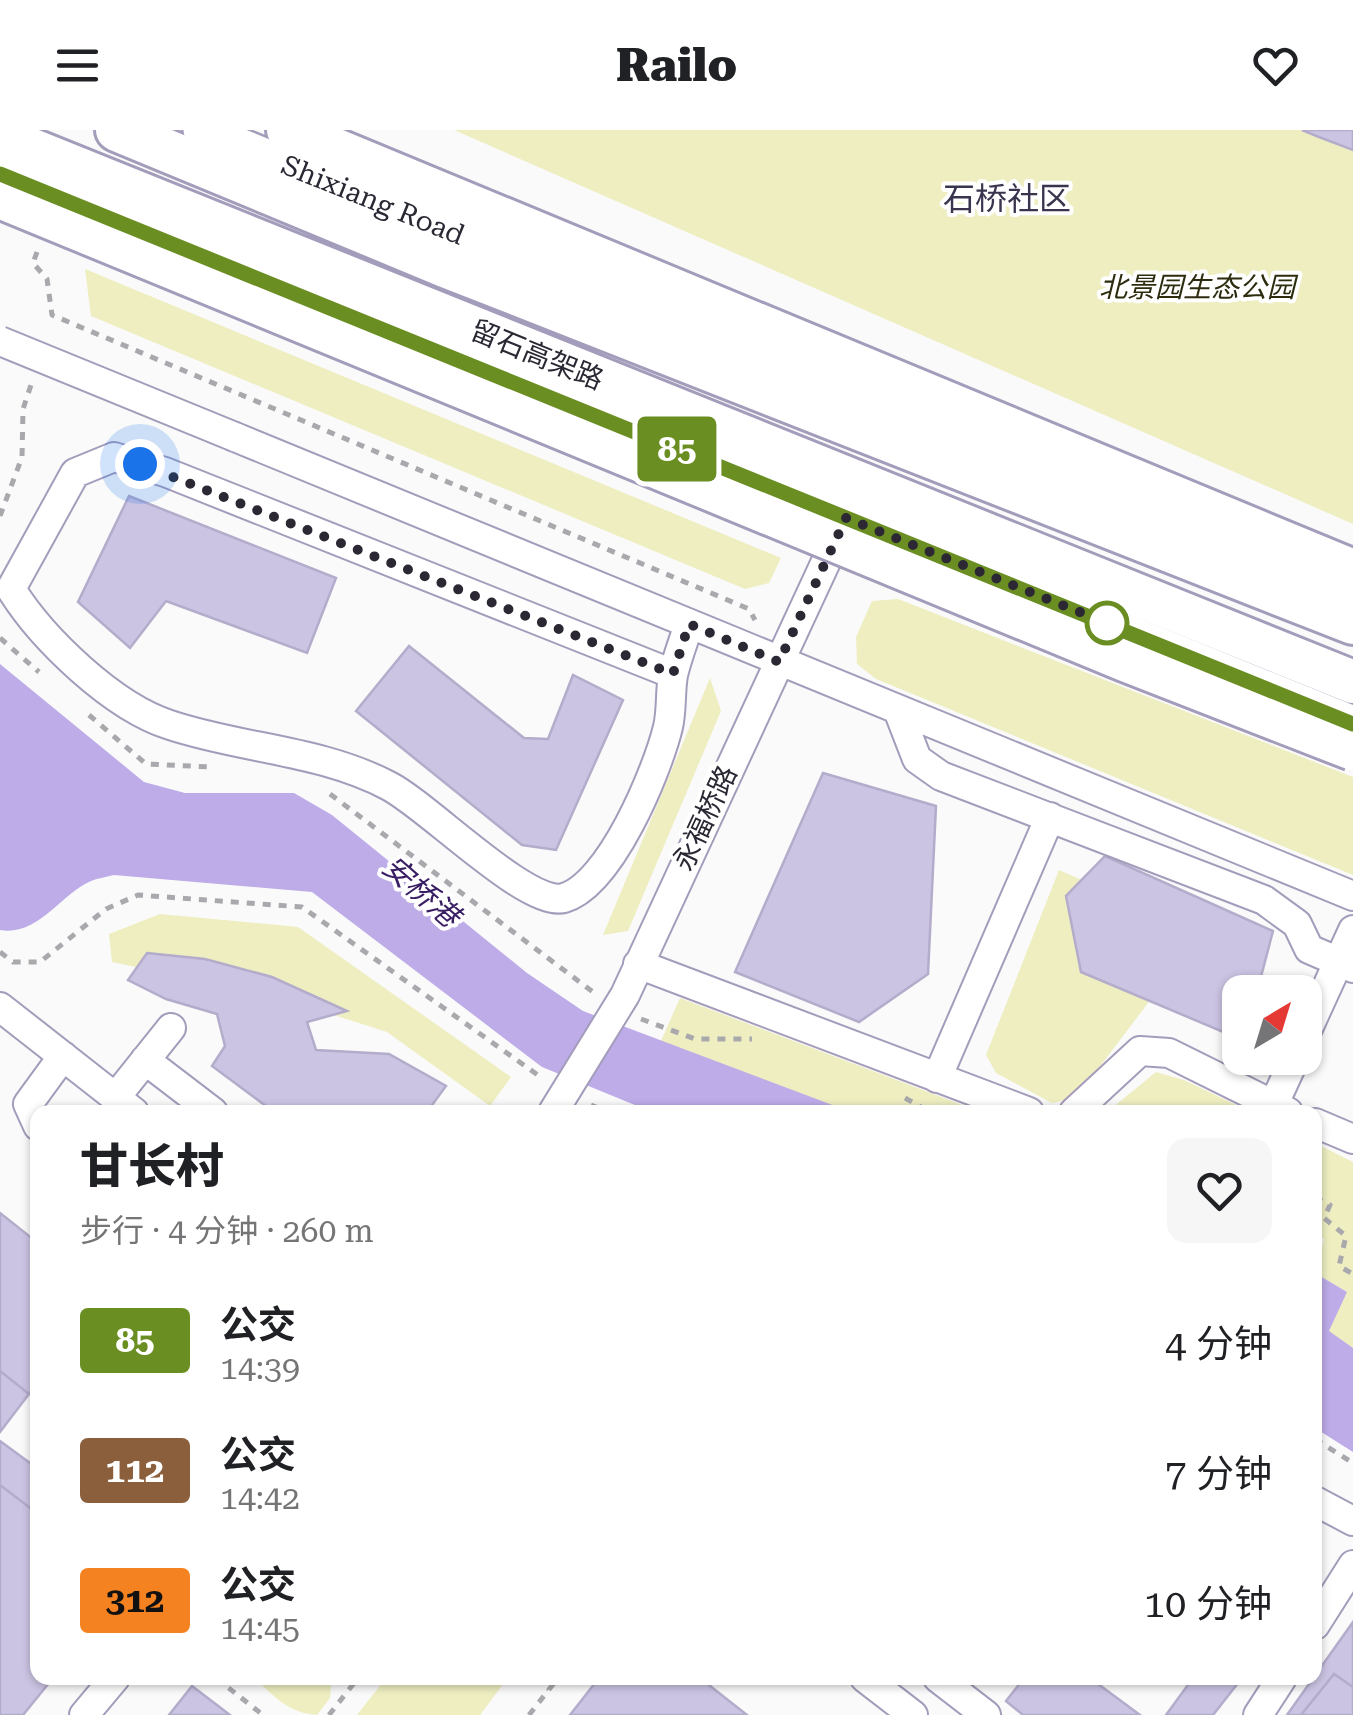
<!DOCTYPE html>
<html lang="zh">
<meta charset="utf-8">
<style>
:root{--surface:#fff;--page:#f6f6f6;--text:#202124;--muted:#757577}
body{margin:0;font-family:"Roboto Serif","Noto Sans SC",serif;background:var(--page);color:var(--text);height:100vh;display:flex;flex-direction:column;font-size:38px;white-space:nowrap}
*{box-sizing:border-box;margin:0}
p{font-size:32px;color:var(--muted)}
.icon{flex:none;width:55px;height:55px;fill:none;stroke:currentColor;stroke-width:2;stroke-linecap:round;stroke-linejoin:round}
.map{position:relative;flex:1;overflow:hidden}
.drawer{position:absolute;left:30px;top:975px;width:1292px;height:580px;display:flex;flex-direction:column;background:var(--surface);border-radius:20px;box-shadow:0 2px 8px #0004}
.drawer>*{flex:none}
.badge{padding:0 20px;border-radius:8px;font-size:35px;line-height:65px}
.needle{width:65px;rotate:38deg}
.fabs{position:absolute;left:1222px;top:845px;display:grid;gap:20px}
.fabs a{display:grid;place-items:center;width:100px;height:100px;border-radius:20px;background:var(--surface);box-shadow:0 2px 8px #0004;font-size:50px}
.you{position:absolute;width:50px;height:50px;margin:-25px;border:8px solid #fff;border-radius:50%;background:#1a73e8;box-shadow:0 0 0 15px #1a73e833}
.map>.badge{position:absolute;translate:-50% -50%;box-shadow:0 0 0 5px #fff}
.round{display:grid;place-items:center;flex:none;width:105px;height:105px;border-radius:20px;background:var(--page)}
.headline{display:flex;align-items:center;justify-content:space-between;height:170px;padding:0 50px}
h1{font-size:48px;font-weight:800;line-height:75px}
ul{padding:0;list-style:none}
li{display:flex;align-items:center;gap:30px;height:130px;padding:0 50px}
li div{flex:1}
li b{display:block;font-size:38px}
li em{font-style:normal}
li .badge{min-width:110px;font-weight:700;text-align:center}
header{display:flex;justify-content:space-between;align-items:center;height:130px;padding:0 50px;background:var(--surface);font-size:45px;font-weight:800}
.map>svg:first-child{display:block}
.green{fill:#eeeec1}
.water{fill:#bdace8}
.building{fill:#ccc4e3;stroke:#b4accb;stroke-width:2.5}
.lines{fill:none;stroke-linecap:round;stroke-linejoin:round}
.minor-casing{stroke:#a49cbb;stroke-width:32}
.major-casing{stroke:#a49cbb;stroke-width:40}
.highway-casing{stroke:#a49cbb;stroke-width:48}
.path{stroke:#a9a8ad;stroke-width:5;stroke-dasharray:8 8;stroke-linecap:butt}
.minor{stroke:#fff;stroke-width:28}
.major{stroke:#fff;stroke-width:35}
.highway{stroke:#fff;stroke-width:42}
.minor-bridge-casing{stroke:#a49cbb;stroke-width:32;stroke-linecap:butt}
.highway-bridge-casing{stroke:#a49cbb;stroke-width:48;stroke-linecap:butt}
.minor-bridge{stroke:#fff;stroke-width:28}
.highway-bridge{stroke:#fff;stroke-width:42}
.line-casing{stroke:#fff;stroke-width:22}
.line{stroke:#6b8e23;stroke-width:15}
.walk{stroke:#2b2834;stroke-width:10;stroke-dasharray:0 18}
.stop-dot{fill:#fff;stroke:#6b8e23;stroke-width:5}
.labels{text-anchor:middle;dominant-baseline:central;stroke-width:8;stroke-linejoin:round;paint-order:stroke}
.street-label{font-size:28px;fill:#2b2834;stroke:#fff}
.park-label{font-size:28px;font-style:italic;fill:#2d2c0f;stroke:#fff}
.water-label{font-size:30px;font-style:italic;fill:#391e63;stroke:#fff}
.quarter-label{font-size:32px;fill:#3b344e;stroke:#fff}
</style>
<header><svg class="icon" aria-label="menu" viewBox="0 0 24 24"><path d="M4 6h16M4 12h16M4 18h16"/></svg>Railo<svg class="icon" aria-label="heart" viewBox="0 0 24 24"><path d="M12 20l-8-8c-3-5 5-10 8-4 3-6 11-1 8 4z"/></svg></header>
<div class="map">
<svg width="1353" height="1585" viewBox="0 0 1353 1585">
<rect width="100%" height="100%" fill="#fafafa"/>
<path class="green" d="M454,0H1353V394Z
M85,139L781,428L769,453L745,459L91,186Z
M898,469L1353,647V745L876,549L857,534L856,507L872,471Z
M710,548L721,581L628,801L603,805Z
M1059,740L1189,797L1167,848L1076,968L1052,973L996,943L986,925Z
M160,784L298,797L511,947L490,976L387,902L271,865L112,832L109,804Z
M680,868L981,982H833L661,911Z
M1156,942L1184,950L1251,982H1107Z
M1315,1013L1353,1032V1252L1315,1219L1347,1162L1315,1143L1324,1109L1315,1102Z
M255,1548H321L331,1555L330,1568L317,1585C289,1583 274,1567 255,1548Z
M386,1548H505L507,1549L480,1585H357Z"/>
<path class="water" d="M0,534L144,652L185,663H294L332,685L527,843L583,881L851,982H652L542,937L312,762L114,745C107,747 98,748 91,751C61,764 37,807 0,800Z
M1315,1143L1347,1162L1329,1201L1353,1218V1322L1315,1298Z"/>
<path class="building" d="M1302,0H1353V20L1319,7Z
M129,366L336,448L307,523L166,471L130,518L78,472Z
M409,516L524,608L548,609L573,545L623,570L556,720L522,715L356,581Z
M823,643L936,676L928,844L859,892L735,842Z
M1105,726L1273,801L1257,862H1240V909L1081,842L1066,766Z
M147,823L205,829L272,847L347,881L307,892L316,920L389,924L446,956L427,982H274L212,936L225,916L217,884L166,869L128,850Z
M0,1083L38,1113V1252L29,1264L0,1241Z
M0,1241L29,1264L0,1302Z
M0,1311L38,1339V1384L0,1355Z
M0,1355L38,1384V1548H53L23,1585H0Z
M1353,1492V1557L1334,1544L1301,1585H1287Z
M1334,1544L1353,1557V1585H1301Z
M599,1548H700L747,1585H570Z
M1024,1548H1090L1140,1585H1023L1006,1571Z
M1193,1548H1242L1213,1585H1166Z
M192,1556L230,1585H169Z"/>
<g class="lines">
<g class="minor-casing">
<path id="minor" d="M235,307L1353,766
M673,544L165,342L114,327L75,343L11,459C42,509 113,577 170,595C242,619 321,620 389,656C428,676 528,778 564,768C610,755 657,642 668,597C672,580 670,562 673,545C677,528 684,510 689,494
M898,580L917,629L941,646L1264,770L1297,794L1309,819L1353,838
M638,834L1029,982
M0,877L134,982
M1305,905L1353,800
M145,930L213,982
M937,948L1050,687
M115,968L171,898
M1273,976L1295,928
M553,982L625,865L842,397
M1074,982L1140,921L1169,923L1288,982
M1315,993L1353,1009
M38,996L28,974L63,926
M1315,1371L1353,1391
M1315,1495L1353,1435
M865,1548L913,1585
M938,1548L986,1585
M84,1585L115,1548
M1258,1585L1282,1548"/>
</g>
<g class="major-casing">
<path id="major" d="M201,0L847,268L1353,467
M0,44L1353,594"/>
</g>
<g class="highway-casing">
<path id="highway" d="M117,0L445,136L1353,493
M288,0L1353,441
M0,7L1353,552"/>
</g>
<path class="path" d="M37,122L33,133L47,149L52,185L749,479L755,490
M0,386L22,327L23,279L31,255
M0,508L39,542
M89,585L146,634L210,637
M330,664L593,862
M0,822L13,832H40L106,779L138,765L302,777L542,948
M641,889L695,909H752
M905,968L930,982
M591,975L608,982
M1315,1067L1330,1075L1324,1088L1346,1106L1339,1136L1353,1144
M1315,1309L1353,1333
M216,1548L263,1585
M535,1548L549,1559
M329,1585L358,1548
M529,1585L558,1548"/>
<use href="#minor" class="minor"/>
<use href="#major" class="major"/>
<use href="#highway" class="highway"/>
<g class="minor-bridge-casing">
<path id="minor-bridge" d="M0,211L235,307"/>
</g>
<g class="highway-bridge-casing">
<path id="highway-bridge" d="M0,67L1125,530L1353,619"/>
</g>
<use href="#minor-bridge" class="minor-bridge"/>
<use href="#highway-bridge" class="highway-bridge"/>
</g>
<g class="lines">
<g class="line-casing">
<path id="line" d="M0,44L1353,594"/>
</g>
<use href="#line" class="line"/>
<path class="walk" d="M140,334L673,544L689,494L779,532L846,388L1107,493"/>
</g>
<circle class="stop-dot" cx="1107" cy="493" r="20"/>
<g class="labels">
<g class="street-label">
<text transform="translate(373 70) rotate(22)">Shixiang Road</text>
<text transform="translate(537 225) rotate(22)">留石高架路</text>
<text transform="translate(705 688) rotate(-65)">永福桥路</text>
</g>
<g class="park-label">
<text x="1197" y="157">北景园生态公园</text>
</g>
<g class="water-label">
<text transform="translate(421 761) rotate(41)">安桥港</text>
</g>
<g class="quarter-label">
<text x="1007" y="69">石桥社区</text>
</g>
</g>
</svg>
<div class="fabs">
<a><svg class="needle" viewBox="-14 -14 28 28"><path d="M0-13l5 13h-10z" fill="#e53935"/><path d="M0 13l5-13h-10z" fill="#757577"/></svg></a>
</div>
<div class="you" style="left:140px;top:334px"></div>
<b class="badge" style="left:677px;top:319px;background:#6b8e23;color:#fff">85</b>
<section class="drawer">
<div class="headline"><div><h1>甘长村</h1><p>步行 · 4 分钟 · 260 m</p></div><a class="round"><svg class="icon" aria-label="heart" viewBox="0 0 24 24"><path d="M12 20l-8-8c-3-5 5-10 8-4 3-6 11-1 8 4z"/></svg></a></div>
<ul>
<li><span class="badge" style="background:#6b8e23;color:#fff">85</span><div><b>公交</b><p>14:39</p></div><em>4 分钟</em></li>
<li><span class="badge" style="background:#8b5e3c;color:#fff">112</span><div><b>公交</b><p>14:42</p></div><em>7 分钟</em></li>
<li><span class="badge" style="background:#f58220;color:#111">312</span><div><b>公交</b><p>14:45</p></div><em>10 分钟</em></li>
</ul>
</section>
</div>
